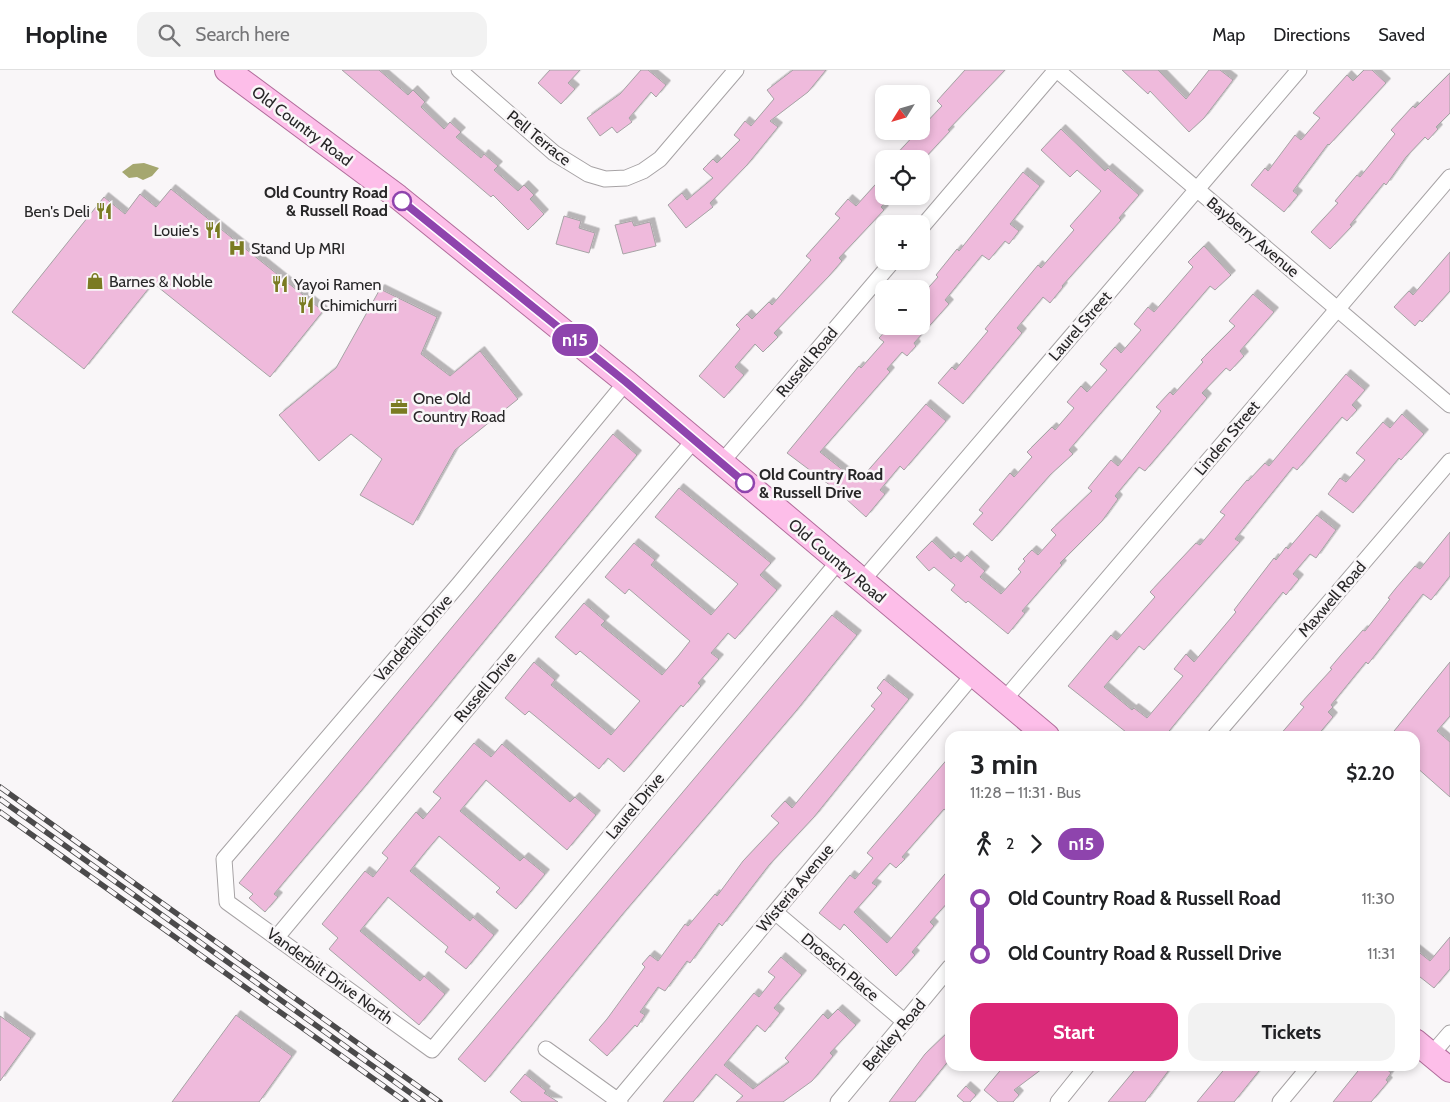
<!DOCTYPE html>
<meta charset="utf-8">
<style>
:root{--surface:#fff;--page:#f2f2f2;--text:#202124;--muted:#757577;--line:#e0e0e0;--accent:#db2777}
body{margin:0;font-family:Cabin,sans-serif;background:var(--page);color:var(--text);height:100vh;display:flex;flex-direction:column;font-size:19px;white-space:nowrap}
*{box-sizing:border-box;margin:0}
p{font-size:16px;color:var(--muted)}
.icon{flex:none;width:28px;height:28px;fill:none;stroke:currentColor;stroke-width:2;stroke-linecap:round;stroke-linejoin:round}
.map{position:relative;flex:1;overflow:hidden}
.drawer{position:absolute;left:945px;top:661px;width:475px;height:340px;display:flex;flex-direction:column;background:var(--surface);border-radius:15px;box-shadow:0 2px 8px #0003}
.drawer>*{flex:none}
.badge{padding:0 10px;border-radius:16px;font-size:18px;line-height:32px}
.needle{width:32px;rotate:233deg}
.tools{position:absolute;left:875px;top:15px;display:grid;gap:10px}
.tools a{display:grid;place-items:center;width:55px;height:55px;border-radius:10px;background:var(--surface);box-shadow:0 2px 8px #0003;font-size:25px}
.map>.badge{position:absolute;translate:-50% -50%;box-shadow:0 0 0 2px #fff}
.legs{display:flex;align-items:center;gap:8px;height:55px;padding:0 25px;font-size:16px}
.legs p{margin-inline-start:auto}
.summary{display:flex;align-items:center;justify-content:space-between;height:85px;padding:0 25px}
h1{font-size:28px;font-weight:700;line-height:38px}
.cta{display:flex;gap:10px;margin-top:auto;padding:10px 25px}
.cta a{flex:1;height:58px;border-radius:15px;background:var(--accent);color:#fff;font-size:20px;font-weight:700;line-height:58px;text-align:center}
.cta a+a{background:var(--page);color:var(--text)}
ul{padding:0 25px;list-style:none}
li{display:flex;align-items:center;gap:18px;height:55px;font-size:19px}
li i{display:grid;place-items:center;width:8px;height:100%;margin:0 6px;background:currentColor}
li i::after{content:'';width:12px;height:12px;margin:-6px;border:4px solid;border-radius:50%;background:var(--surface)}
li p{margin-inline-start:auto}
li:first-child i{background:linear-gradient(#0000 50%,currentColor 0)}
li:last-child i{background:linear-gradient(currentColor 50%,#0000 0)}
header{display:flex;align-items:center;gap:30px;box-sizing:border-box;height:70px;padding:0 25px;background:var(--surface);border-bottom:1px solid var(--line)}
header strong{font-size:24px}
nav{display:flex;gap:28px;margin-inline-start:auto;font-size:18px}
.search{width:350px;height:45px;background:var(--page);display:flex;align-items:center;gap:12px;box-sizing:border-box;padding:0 18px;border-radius:15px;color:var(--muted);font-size:19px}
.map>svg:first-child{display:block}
.water{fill:#a5a76f}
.building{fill:#efbadc;stroke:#a6a3a5;filter:url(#shadow)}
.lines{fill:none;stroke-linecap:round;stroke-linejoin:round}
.street-casing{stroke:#a7a3a5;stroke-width:17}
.primary-casing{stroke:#b16d9b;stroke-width:26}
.street{stroke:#fff;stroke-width:15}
.primary{stroke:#fdbee9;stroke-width:24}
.rail-casing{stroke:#4b4a4b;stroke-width:5.5}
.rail{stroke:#f9f6f8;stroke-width:4;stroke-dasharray:11;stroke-linecap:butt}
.line-1-casing{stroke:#fff;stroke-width:11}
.line-1{stroke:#8e44ad;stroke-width:8}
.stop-1-dot{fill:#fff;stroke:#8e44ad;stroke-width:2.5}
.labels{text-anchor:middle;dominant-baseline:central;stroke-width:5;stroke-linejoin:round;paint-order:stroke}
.street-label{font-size:16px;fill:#272627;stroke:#f9f6f8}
.stop-label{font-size:16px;font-weight:bold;fill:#272627;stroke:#f9f6f8;text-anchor:end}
.poi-label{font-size:16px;fill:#272627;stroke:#f9f6f8;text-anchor:start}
</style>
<header>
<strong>Hopline</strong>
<div class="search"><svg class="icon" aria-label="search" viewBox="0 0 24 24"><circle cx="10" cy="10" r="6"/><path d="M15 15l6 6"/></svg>Search here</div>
<nav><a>Map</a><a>Directions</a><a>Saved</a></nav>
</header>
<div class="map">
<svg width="1450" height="1032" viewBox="0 0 1450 1032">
<defs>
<filter id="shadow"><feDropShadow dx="4.5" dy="-4.5" stdDeviation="0" flood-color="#0004"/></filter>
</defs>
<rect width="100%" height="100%" fill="#f9f6f8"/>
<path class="water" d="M144,93L159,98L152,106L143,110L137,107L129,108L122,102L133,94Z"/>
<path class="building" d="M342,0H379L408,25L413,20L425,32L421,37L444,59L450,52L461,62L456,67L481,88L484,84L498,96L494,100L518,121L524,115L534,125L530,129L544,144L528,160L493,125L491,127Z
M550,0H580L568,13L575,19L561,34L538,13Z
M641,0H648L666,15L656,27L651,22L629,48L632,52L617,63L612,57L600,66L587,48L620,24Z
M793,0H826L808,22L770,51L778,57L747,95L710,133L713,137L686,158L668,135L682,123L687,130L713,108L703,99L713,89L717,93L740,70L734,65L745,51L751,56L774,29L767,20Z
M965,0H1005L948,60L950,61L924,89H892L918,61H921V58L942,36L937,31Z
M1122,0H1158L1186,29L1209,0H1220L1233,10L1204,48L1189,62L1150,21L1148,24Z
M1364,0H1372L1386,13L1329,75L1328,74L1293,121L1298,125L1284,142L1251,115L1265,98L1268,101L1295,65L1301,70L1320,48L1313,43L1347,5L1353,11Z
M1450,3V43L1436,57L1438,59L1428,70L1425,67L1406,87L1386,115L1384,113L1350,155L1352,156L1330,179L1311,162L1338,133L1335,131L1357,105L1360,107L1395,64L1391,60L1413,36L1415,38Z
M1061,59L1105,101L1108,98L1139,125L1119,148L1121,150L1062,216L1063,217L1050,233L1043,227L1017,258L1022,263L963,334L938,313L952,297L955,300L988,261L985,259L1038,195L1041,198L1074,160L1070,156L1101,121L1077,100L1070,107L1041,80Z
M1023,102L1040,116L1010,154L1019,161L1009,174L1005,171L989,190L982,185L945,230L949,234L914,273L916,276L907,286L902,282L887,299L890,302L820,382L858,412L926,334L946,351L904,400L900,396L880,420L885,424L866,447L835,419L787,383L859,296L861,298L884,272L879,268L890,256H921V226L938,207L936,205L957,179L959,181Z
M884,105V134L881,137L884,140L839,188L842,191L829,206L774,263L778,267L763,282L755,274L735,297L744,305L724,328L699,306L740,259L736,255L747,244L752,249L769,232L772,235L811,190L806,186L840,148L835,144L848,129L856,136Z
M171,119L323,241L270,307L153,213L84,299L12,242L104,127L125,144L140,124L156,137Z
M564,146L581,151L579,158L595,163L589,183L556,174Z
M632,151L634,156L650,152L656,176L623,184L615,155Z
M1204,176L1231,205L1215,220L1210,216L1069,380L1073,384L1050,405L992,471L973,454L983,443L979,440L1010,403L1014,407L1032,387L1027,382L1052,357L1055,360L1074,338L1067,332L1081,316L1087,322L1107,300L1100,294L1115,277L1121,283L1141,260L1134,254L1148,237L1154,242L1193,197L1188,192Z
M1450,182V221L1422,252L1420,250L1415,256L1394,237L1409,221L1413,225Z
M380,219L437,247L421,284L450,306L480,281L518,329L455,380L413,455L360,425L382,389L351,364L319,391L279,345L336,298Z
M1253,224L1274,242L1240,281L1244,286L1230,301L1226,298L1202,323L1207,328L1145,401L1139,397L1115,426L1118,429L1102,451L1060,493L1062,495L1022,541L1025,543L1008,564L968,531L966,533L951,520L955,515L934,497L929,501L916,487L932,471L951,489L954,486L961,492L967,485L985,501L980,507L1001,524L1021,502L1018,499L1025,491L1023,489L1032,480L1038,485L1056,465L1051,460L1092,421L1088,418L1111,390L1118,396L1161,341L1156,337L1170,322L1173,325L1203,292L1201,290L1235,256L1229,251Z
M1346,304L1365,320L1352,335L1357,340L1347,351L1342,347L1297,400L1293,397L1235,469L1240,472L1144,580L1139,576L1104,617L1132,640L1134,638L1147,648L1183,606L1174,599L1186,584L1194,592L1236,542L1234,540L1274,488L1276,490L1286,477L1288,479L1317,445L1336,460L1316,488L1310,484L1293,504L1299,509L1286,525L1283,522L1165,666H1131L1068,616L1111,565L1117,570L1155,527L1150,522L1196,473L1200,475L1225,445L1220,442L1247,410L1248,411L1265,393L1269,396Z
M1402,344L1424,364L1401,390L1399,388L1353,443L1328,424L1340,408L1346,412L1365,390L1356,383L1383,352L1390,358Z
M613,364L637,385L366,715L284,812L274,824L278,827L265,842L249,828L253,824L239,813Z
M679,418L771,493L760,505L777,520L735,569L728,563L711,583L719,589L698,613L701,616L683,637L681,635L624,702L608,688L599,699L529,641L525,645L505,628L534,592L555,610L551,615L611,665L640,631L580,581L576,585L555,567L584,533L605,551L601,555L662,605L679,585L690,571L629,519L625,524L605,507L634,473L655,490L651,495L711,545L738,514L655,447Z
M1450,462V506L1431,530L1423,524L1368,594L1366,592L1331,635L1333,637L1328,642L1333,647L1317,666H1279L1304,637L1300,634L1332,599L1330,598L1341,585L1363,560L1365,561L1390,529L1388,528L1396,518L1415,496L1420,499Z
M832,545L857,565L796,641L621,846L485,1012L458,989Z
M1450,592V646L1437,661L1450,672V727L1415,696V666H1390Z
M884,609L909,629L814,747L769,795L722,856L719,853L690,893L687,891L665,921L658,917L640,942L645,945L637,957L635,955L607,986L589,970L607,949L645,897L642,894L650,885L658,891L685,854L688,856L715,824L717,826L743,791L779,753L771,746L785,731L792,738L875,639L871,636L882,623L877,618Z
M474,673L491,687L502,674L570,732L575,727L596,745L567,780L486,710L460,741L520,791L524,787L545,804L516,839L496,822L500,818L439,766L427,780L410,801L470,851L473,847L494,865L466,899L445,882L448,877L388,827L360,861L420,911L424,906L445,924L419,955L329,879L338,868L322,854L365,801L373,807L388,788L382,783L416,742L423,749L441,728L433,722Z
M950,686V744L944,739L902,787L905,789L896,798L890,793L872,813L877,816L854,842L887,873L950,798V830L930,852L934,856L912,882L915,885L896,906L844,854L840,860L819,843L850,805L855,809L873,788L867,783Z
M1450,867V899L1434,918L1415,903V879L1430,891Z
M781,887L802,905L774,938L780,943L765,962L757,955L724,995L753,1019L789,992L785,988L823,944L828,949L838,939L856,955L830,983L833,986L812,1011L783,1032H736L743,1026L716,1004L693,1032H663L754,923L759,927L775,907L768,902Z
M236,945L292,986L259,1032H172Z
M0,946L31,968L0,1011Z
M950,960V989L915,1032H889L925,984Z
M1004,996H1046L1014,1020L1019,1025L1013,1032H998L984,1020Z
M1138,996H1172L1145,1032H1108Z
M1227,996H1263L1234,1032H1197Z
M1362,996H1383L1391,1003L1386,1010L1388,1012L1371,1032H1333Z
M525,1004L546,1021L544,1023L558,1032H522L510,1022Z
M966,1016L976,1025L970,1032H964L957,1026Z"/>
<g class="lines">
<g class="street-casing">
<path id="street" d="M459,0L554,83L588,104L605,109L626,108L643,101L660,89L736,0
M1057,0L1450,335
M921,158L1056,0
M626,312L459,514L224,789L227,832L432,980L838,492
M721,393L893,191
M862,511L1299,0
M1004,630L1450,107
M1215,666L1450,391
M775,842L905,952
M277,867L537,555L695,369
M546,979L620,1032
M1431,985L1450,963
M618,1030L973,605
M838,1032L950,897
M1058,1032L1087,996
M1280,1032L1310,996"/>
</g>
<g class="primary-casing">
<path id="primary" d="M227,0L398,127L626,312L1047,666
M1415,971L1450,1000"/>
</g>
<use href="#street" class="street"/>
<use href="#primary" class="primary"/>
<g class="rail-casing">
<path id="rail" d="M0,717L440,1032
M0,729L423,1032
M0,742L406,1032"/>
</g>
<use href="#rail" class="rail"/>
</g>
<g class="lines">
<g class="line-1-casing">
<path id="line-1" d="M402,131L626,312L745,413"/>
</g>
<use href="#line-1" class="line-1"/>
</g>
<defs>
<g id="restaurant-bare" transform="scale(1.35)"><path d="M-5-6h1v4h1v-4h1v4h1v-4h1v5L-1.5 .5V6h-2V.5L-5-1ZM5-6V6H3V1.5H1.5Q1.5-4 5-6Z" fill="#7a7b22" stroke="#f9f6f8" stroke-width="2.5" paint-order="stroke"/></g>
<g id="hospital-bare" transform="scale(1.35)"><path d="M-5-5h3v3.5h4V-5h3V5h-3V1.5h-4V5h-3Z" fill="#7a7b22" stroke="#f9f6f8" stroke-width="2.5" paint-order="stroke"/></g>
<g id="shop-bare" transform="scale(1.35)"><path d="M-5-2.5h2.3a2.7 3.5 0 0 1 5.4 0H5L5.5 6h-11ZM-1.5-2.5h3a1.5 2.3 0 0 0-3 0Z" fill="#7a7b22" stroke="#f9f6f8" stroke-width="2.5" paint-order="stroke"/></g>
<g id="office-bare" transform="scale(1.35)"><path d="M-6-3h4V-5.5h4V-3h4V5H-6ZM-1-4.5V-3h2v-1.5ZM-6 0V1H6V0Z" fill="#7a7b22" stroke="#f9f6f8" stroke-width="2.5" paint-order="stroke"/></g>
</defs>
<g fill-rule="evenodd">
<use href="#restaurant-bare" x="104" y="141"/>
<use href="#restaurant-bare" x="213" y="160"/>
<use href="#hospital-bare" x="237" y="178"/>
<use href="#shop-bare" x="95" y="211"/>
<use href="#restaurant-bare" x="280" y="214"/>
<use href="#restaurant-bare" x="306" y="235"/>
<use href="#office-bare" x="399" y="337"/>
</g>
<g class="stop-1-dot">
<circle cx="402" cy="131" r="9"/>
<circle cx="745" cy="413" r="9"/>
</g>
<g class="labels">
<g class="street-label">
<text transform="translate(302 56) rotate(37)">Old Country Road</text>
<text transform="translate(539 68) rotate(39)">Pell Terrace</text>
<text transform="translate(1253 167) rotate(40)">Bayberry Avenue</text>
<text transform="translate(1080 256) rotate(-49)">Laurel Street</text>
<text transform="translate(807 292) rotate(-50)">Russell Road</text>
<text transform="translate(1227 368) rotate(-50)">Linden Street</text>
<text transform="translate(837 491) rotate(40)">Old Country Road</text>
<text transform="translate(1332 529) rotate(-49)">Maxwell Road</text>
<text transform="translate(413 568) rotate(-49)">Vanderbilt Drive</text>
<text transform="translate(485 617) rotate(-50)">Russell Drive</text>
<text transform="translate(635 736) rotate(-50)">Laurel Drive</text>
<text transform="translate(795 818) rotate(-50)">Wisteria Avenue</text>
<text transform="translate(840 897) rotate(40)">Droesch Place</text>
<text transform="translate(330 906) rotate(36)">Vanderbilt Drive North</text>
<text transform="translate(894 965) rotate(-50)">Berkley Road</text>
</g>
<g class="stop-label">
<text x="388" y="122">Old Country Road<tspan x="388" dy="18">&amp; Russell Road</tspan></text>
<text x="759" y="404" text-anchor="start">Old Country Road<tspan x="759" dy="18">&amp; Russell Drive</tspan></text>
</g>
<g class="poi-label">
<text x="90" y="141" text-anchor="end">Ben's Deli</text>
<text x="199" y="160" text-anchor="end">Louie's</text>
<text x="251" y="178">Stand Up MRI</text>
<text x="109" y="211">Barnes &amp; Noble</text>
<text x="294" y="214">Yayoi Ramen</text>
<text x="320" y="235">Chimichurri</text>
<text x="413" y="328">One Old<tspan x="413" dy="18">Country Road</tspan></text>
</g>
</g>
</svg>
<div class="tools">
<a><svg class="needle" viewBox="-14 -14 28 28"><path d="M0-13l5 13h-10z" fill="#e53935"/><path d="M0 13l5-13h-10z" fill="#757577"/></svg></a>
<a><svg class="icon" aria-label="locate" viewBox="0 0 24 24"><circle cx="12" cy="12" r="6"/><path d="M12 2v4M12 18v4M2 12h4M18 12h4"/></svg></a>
<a>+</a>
<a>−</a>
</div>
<b class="badge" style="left:575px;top:270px;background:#8e44ad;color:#fff">n15</b>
<section class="drawer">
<div class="summary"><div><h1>3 min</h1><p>11:28 – 11:31 · Bus</p></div><b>$2.20</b></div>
<div class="legs"><svg class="icon" aria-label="walk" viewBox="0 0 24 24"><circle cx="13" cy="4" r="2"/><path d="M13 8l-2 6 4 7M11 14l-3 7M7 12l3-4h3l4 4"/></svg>2<svg class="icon" aria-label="forward" viewBox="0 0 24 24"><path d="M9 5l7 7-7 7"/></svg><b class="badge" style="background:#8e44ad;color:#fff">n15</b></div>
<ul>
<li><i style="color:#8e44ad"></i><b>Old Country Road &amp; Russell Road</b><p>11:30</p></li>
<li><i style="color:#8e44ad"></i><b>Old Country Road &amp; Russell Drive</b><p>11:31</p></li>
</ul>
<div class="cta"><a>Start</a><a>Tickets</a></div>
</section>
</div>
